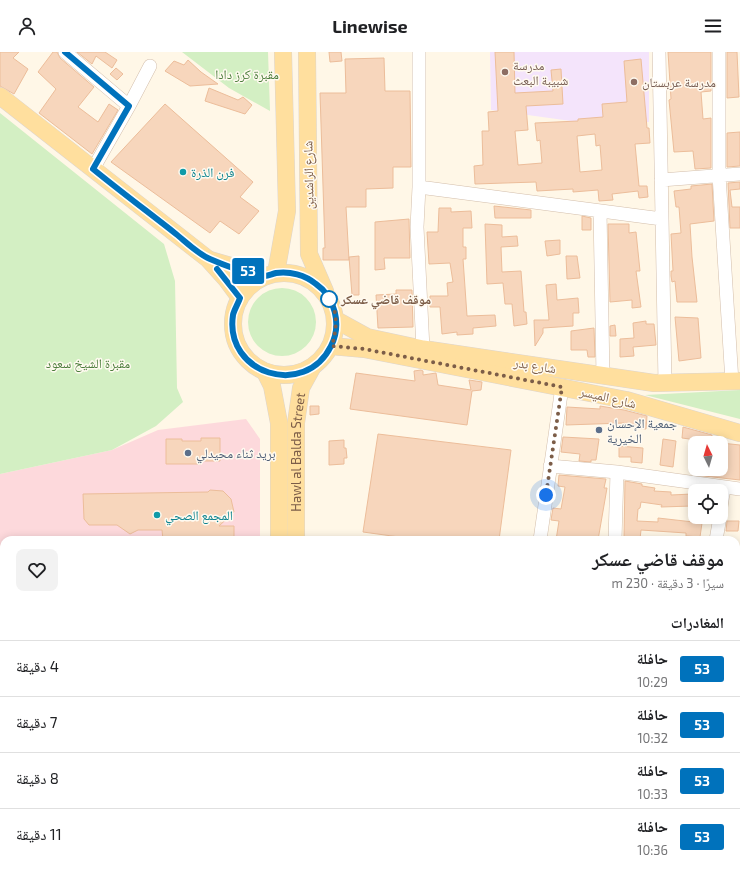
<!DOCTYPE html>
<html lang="ar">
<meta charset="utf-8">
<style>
:root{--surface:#fff;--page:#f2f2f2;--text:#202124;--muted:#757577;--line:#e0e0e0}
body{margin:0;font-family:"Exo 2","Noto Naskh Arabic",sans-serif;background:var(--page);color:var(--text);direction:rtl;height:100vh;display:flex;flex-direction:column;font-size:15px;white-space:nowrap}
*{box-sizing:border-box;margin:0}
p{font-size:13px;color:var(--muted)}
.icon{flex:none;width:22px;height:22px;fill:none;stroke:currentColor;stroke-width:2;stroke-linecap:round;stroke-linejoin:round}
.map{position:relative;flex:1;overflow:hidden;direction:ltr}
.panel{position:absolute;left:0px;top:484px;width:740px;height:336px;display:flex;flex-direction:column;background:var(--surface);border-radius:12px 12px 0 0;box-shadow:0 2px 10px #0003;direction:rtl}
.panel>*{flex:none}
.badge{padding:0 8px;border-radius:3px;font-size:14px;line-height:26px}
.needle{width:26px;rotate:355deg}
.tools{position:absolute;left:688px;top:384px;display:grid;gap:8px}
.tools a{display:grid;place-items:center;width:40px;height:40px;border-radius:8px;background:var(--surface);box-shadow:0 2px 10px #0003;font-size:20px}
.you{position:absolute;width:20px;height:20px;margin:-10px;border:3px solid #fff;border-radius:50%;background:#1a73e8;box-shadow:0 0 0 6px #1a73e833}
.map>.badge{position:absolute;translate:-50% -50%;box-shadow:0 0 0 2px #fff}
h2{padding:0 16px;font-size:15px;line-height:36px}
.round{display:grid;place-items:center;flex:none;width:42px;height:42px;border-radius:8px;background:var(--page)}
.summary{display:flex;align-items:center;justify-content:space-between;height:68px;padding:0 16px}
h1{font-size:19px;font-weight:700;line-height:30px}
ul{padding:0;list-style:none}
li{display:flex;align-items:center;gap:12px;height:56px;padding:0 16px;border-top:1px solid var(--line)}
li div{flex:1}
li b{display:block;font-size:15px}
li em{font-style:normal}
li .badge{min-width:44px;font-weight:700;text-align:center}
header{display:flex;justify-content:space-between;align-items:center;height:52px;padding:0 16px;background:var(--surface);font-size:18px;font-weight:700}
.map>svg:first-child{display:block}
.education{fill:#f4e4fb}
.medical{fill:#fdd9dc}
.green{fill:#d3efc3}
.building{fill:#f7d6bc;stroke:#ecbd9a;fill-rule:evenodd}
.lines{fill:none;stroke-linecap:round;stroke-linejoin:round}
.minor-casing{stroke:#d3beab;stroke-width:14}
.major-casing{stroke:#ddd5cf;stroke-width:18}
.minor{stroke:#fff;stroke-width:13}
.major{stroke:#ffdf9e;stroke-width:17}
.line-casing{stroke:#fff;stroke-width:9}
.line{stroke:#0072bc;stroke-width:6}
.walk{stroke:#7c5d48;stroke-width:4;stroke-dasharray:0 7.2}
.education-dot{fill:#8d6e63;stroke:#fffaf0;stroke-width:1.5}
.culture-dot{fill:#0f9aa8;stroke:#fffaf0;stroke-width:1.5}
.stop-dot{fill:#fff;stroke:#0072bc;stroke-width:2}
.service-dot{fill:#5c6f8a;stroke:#fffaf0;stroke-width:1.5}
.labels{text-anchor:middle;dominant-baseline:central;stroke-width:3;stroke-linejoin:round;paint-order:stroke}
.education-label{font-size:13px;fill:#785e54;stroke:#fffaf0;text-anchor:start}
.park-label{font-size:13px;fill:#4c7d3c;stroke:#fffaf0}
.culture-label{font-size:13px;fill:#0d838f;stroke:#fffaf0;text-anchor:start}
.street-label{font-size:13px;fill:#7c5d48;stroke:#fffaf0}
.stop-label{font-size:13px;font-weight:bold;fill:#7c5d48;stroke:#fffaf0;text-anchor:start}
.service-label{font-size:13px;fill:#4e5e75;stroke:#fffaf0;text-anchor:start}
</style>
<header><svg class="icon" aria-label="menu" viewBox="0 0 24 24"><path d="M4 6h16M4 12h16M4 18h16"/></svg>Linewise<svg class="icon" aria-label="person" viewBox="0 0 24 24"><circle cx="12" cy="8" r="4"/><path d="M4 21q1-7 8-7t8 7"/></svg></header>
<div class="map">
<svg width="740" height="820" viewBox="0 0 740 820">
<rect width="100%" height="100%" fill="#fff7e7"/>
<path class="education" d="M490,0H649V70L571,69L491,58Z"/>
<path class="medical" d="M246,367L260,387V488H4V816H260V820H0V422L112,398L158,378Z
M607,816H682V819H607Z"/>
<path class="green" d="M182,0H268L270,59L229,36Z
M0,61L164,192L175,229L177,336L183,350L156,374L112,398L0,422Z
M248 270a34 34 0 1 1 68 0a34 34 0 1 1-68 0Z
M740,338V367L645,343Z"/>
<path class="building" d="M0,0H19L13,6L28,17L14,42L0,34Z
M53,0H57L60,6L94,35L78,55L98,70L109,52L118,58L92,102L39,61L56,37L38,20Z
M77,0H105L117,8L112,16L96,4L92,12Z
M329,0H341L342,9L330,10Z
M495,0H514L515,41L553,39L551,18L561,17L563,52L526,54L528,78L515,79L518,113L542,111L540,88L537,89L535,71L578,69V67L603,65L602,52L627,50L624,9L641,7L647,76H649L650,91L635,92L639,134H647L648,145L639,146L638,139L612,142L613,148L599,149L598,138L573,140V137L537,139L536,130L475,132L474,114L483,113L482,79H489L488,60L498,59ZM595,82L596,94L600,93L602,118L580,120L577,84Z
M668,0H711V39L701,40L703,67L711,66V116L695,117L693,99L674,100L669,48L671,47Z
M727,0H737L739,45L727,46Z
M384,6L385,39H410L411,115H393V136L366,137V155H346L349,208H323V196H325L320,41H346L345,7Z
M188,8L201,20L218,32L190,34L165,19L174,9L184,13Z
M116,16L123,22L117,28L110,22Z
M209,36L238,48L243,45L252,53L245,62L205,49Z
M165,52L253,130L240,145L259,159L239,182L220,169L210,181L111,110Z
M740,80V114L727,115V81Z
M740,130V137L730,138L732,155H740V176H730L728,131Z
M712,132L714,169L690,172L692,205L697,250H677L675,229L672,230L671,224V219H673L671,182L681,181L679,155H676L674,139L691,137V134Z
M494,154L531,158V166H495Z
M439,156H451V160L471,159L472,176H463V195H466V207H463L467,264L495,263L496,274L473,276V282L457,283V280L442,282L440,255H430V244H448L447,231L453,230L450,211L429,212L427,180H438Z
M582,164L591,166V178H582Z
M409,167L410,206H384L385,217L375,218V170Z
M485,172L502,173V185L517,184L518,194L501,195L502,220L521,219L524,260H526L527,272L514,274L512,252H505L503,231L487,232Z
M608,172H629V181L636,180L640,219H636L641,255L632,256V248L610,250Z
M560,188V202L547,204L545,189Z
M359,204V243H352L349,205Z
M566,204H577L580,226L567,227Z
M556,232L557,248L578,246L579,261H573V274L543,276V281L535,294L534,268H549L546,233Z
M396,238H412L413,275L378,276L376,243L396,242Z
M675,265L698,266L701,306L679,309Z
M646,269V272H654L656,293L633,295L634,304L620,305V287L634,286L633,271Z
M615,273L616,284H610V274Z
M594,276L595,305H588L587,298H571V279Z
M421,318L423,319V323L436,321L438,333L471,338L469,328L482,330L481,338L472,339L467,373L350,357L356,321L415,329L414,319Z
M310,354H319V362L310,363Z
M600,354L624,358L647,364L646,377L635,376L636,374H624V371L566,373L567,355L600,357Z
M683,375L712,383L711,391H697V388L682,386Z
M378,382L511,398L499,488H421L363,480Z
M563,385L599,387L596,408H591V410L579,409L580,402L561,400Z
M201,386H220V409H201V412H166V387H182V389H201Z
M663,387L676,389L673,415L660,413Z
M344,388V396H346L347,406H344V412L329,413V389Z
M721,391L740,393V428L695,423L696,417H721Z
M619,394L643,396L642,411L631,410V405H619Z
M559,423L606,427L604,436H607L598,488H556L559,469L551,468L553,456L561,457L565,435L558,434Z
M625,429L642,432V434L655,436L654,439L671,440V443L692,442V454L661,455L662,453L641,450L640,456L638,457L637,469L658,470V466L702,471L700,485L686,484V481L641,478L640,487L624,486Z
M210,438L223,439L231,447L234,460L219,474H234V488H163L162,478H138L130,482L117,473H89L84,467L83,442L208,440Z
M727,469H739L738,479H726Z"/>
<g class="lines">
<g class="minor-casing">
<path id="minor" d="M65,0L129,54
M419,0V135L662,167
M659,0L665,331
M719,0V123L732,330
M93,117L129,54L150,14
M661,128L740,122
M419,135L417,175L423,297
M600,159L603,324
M550,414L617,420L740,437
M721,455L724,435
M540,488L562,335
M615,488L617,420
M716,488L720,465
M736,628H740
M736,695H740
M736,761H740
M528,816V820
M602,816V820
M690,816V820"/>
</g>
<g class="major-casing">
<g id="major">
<path d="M307,0L309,202L325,239"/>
<path d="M0,44L208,207L226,227L240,246"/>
<path d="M210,208L266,224"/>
<circle cx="284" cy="272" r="51"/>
<path d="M276,221L287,159L283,0"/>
<path d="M336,268L367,285L423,297L654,331L740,329"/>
<path d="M331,294L364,297L626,348L740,381"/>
<path d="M265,320L272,334L279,371V488"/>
<path id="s1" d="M296,488V371L301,336L312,316"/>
<path d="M279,816V820"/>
<path d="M297,816V820"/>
</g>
</g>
<use href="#minor" class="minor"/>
<use href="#major" class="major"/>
</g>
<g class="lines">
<g class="line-casing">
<path id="line" d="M65,0L129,54L93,117C120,139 148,160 176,182C186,190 198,202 210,207C226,214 247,222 265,224C268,224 272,222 276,221C290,219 305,223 316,232C335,245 342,273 331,294C305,347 224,322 233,263C234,258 238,252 240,246L217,217"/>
</g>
<use href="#line" class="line"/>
<path class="walk" d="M329,247C339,261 336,279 332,294L364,297L562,335L546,443"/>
</g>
<g class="education-dot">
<circle cx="505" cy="20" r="4"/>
<circle cx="634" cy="30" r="4"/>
</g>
<g class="culture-dot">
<circle cx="183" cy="120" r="4"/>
<circle cx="157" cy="463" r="4"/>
</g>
<circle class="stop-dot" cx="329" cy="247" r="8"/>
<g class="service-dot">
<circle cx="599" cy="378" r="4"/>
<circle cx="188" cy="401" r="4"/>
</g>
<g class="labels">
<g class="education-label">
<text x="513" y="13">مدرسة<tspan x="513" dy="15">شبيبة البعث</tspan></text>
<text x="642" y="30">مدرسة عربستان</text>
</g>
<g class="park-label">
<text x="247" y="22">مقبرة كرز دادا</text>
<text x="88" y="311">مقبرة الشيخ سعود</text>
</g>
<g class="culture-label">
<text x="191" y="120">فرن الذرة</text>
<text x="165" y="463">المجمع الصحي</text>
</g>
<g class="street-label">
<text transform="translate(308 123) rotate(-91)">شارع الراشدين</text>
<text transform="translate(535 313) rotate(9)">شارع بدر</text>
<text transform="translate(608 345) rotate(13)">شارع الميسر</text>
<text stroke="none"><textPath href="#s1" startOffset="88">Hawl al Balda Street</textPath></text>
</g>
<g class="stop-label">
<text x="341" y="247">موقف قاضي عسكر</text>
</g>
<g class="service-label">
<text x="607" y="371">جمعية الإحسان<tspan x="607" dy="15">الخيرية</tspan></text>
<text x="196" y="401">بريد ثناء محيدلي</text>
</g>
</g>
</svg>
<div class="tools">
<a><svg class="needle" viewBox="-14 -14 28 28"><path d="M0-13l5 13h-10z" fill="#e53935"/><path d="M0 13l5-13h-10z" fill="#757577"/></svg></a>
<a><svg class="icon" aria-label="locate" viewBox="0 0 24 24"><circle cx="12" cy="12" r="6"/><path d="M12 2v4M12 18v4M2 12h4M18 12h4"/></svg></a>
</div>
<div class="you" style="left:546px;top:443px"></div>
<b class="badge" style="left:248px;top:219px;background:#0072bc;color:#fff">53</b>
<section class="panel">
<div class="summary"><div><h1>موقف قاضي عسكر</h1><p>سيرًا · 3 دقيقة · 230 m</p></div><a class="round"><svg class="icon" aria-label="heart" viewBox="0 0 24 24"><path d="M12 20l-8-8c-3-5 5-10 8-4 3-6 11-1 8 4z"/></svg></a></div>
<h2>المغادرات</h2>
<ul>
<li><span class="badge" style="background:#0072bc;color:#fff">53</span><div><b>حافلة</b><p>10:29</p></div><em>4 دقيقة</em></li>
<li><span class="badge" style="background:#0072bc;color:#fff">53</span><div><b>حافلة</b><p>10:32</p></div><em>7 دقيقة</em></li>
<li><span class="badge" style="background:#0072bc;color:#fff">53</span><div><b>حافلة</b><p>10:33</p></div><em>8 دقيقة</em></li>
<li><span class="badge" style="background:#0072bc;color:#fff">53</span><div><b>حافلة</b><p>10:36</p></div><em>11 دقيقة</em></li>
</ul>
</section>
</div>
